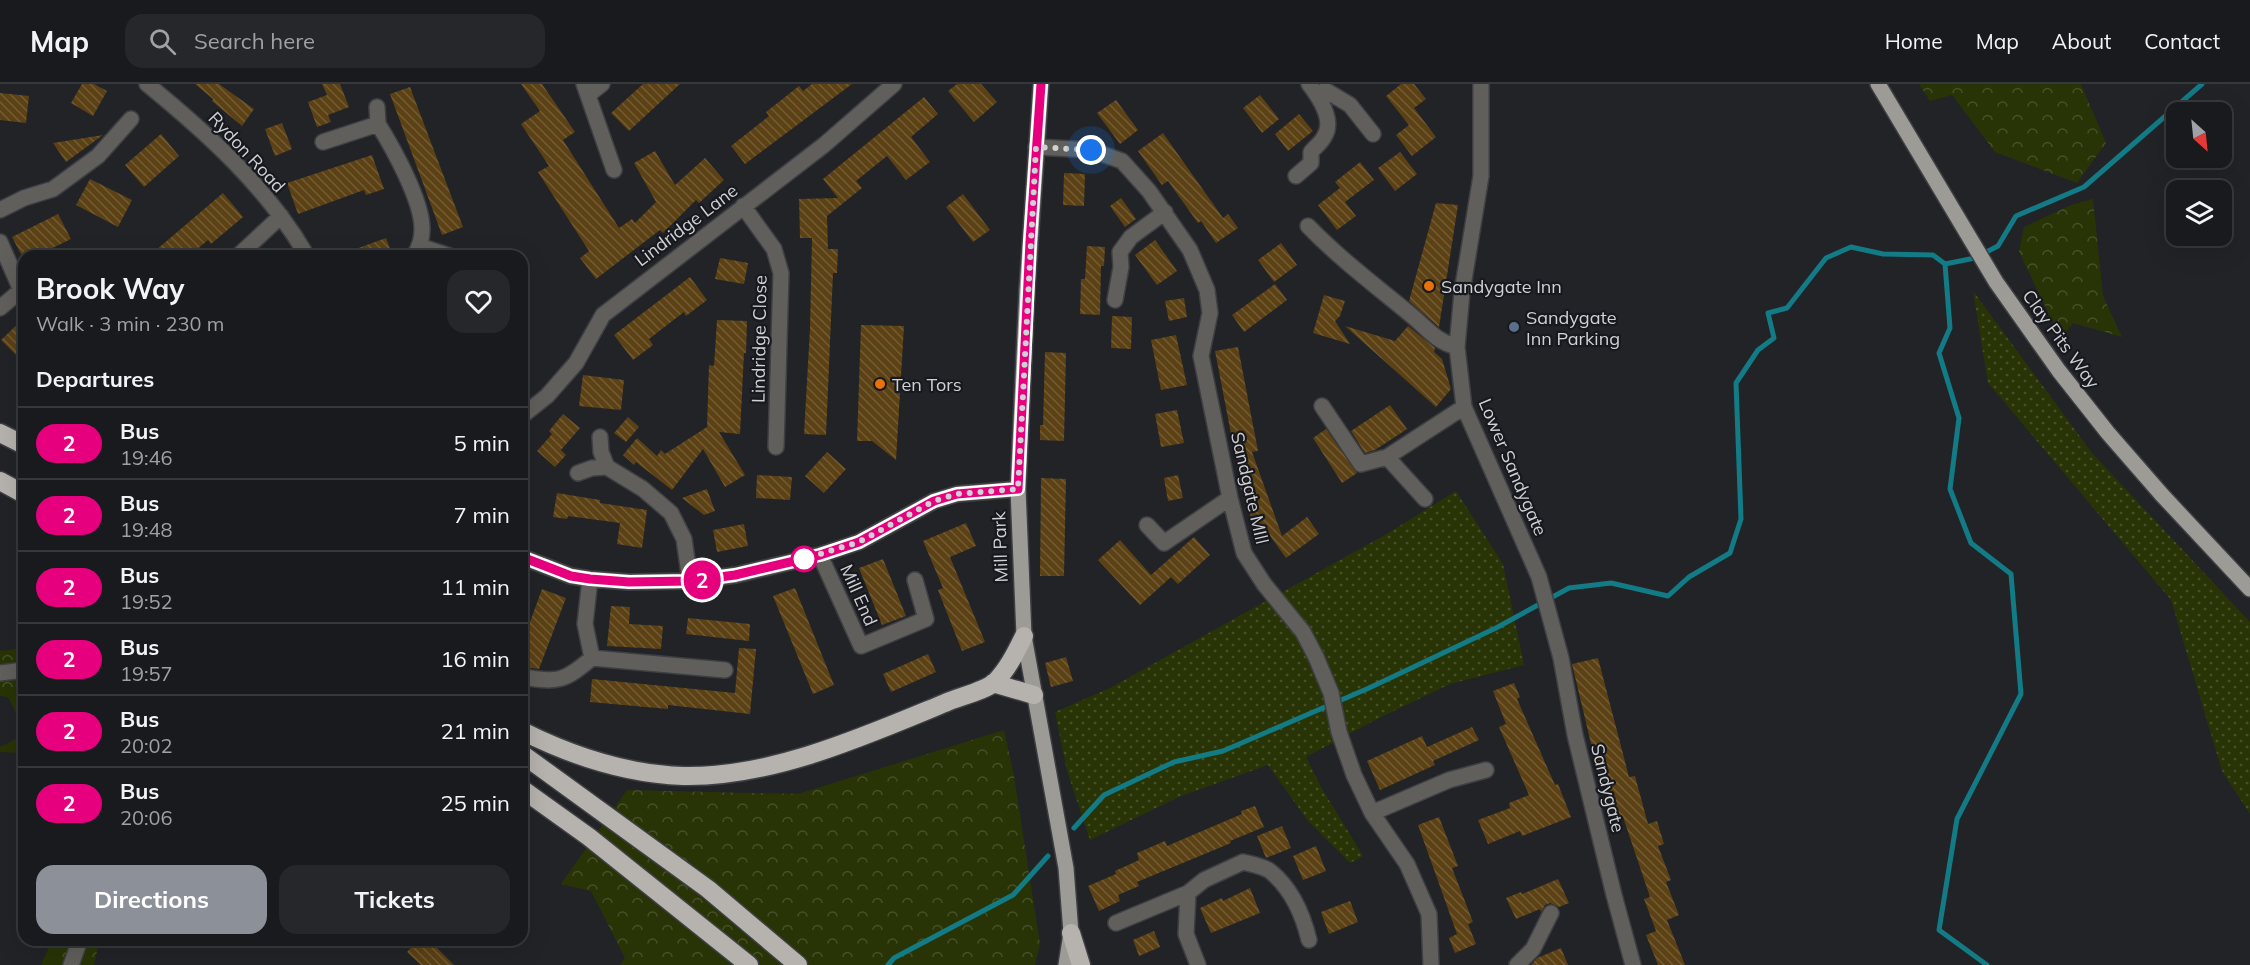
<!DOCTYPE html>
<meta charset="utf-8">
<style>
:root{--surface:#191a1d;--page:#26272a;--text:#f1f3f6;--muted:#9fa1a4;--line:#37383b;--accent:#8c9099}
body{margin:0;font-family:Mulish,sans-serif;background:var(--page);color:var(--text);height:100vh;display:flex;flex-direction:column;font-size:22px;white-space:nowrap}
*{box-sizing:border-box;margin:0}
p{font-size:20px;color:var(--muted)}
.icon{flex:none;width:33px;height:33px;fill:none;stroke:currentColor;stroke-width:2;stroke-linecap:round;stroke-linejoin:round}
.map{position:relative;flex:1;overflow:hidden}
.sheet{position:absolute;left:18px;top:166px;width:510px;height:696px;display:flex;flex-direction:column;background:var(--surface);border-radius:18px;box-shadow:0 6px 24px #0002,0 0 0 2px var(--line)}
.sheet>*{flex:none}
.badge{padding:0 12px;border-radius:20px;font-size:21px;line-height:39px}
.needle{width:39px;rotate:153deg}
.tools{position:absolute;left:2166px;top:18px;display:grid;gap:12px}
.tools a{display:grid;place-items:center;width:66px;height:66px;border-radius:12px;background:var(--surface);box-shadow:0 6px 24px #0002,0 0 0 2px var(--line);font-size:30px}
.you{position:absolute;width:30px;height:30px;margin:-15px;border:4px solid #fff;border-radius:50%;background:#1a73e8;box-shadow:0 0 0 9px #1a73e833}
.map>.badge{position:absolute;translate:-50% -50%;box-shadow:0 0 0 3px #fff}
h2{padding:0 18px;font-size:22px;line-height:54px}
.round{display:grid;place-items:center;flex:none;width:63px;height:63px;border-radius:18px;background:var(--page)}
.head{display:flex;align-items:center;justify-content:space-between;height:102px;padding:0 18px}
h1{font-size:28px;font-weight:700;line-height:45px}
.primary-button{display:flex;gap:12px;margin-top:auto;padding:12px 18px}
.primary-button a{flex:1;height:69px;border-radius:18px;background:var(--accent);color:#fff;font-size:24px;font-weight:700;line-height:69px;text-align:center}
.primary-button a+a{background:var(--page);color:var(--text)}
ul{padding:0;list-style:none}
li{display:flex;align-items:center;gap:18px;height:72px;padding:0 18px;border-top:2px solid var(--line)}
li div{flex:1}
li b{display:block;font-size:22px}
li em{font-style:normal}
li .badge{min-width:66px;font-weight:700;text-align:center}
header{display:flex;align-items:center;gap:36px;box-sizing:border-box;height:84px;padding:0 30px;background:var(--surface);border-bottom:2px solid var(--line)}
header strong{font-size:28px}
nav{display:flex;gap:33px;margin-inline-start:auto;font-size:21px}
.search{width:420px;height:54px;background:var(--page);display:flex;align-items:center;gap:15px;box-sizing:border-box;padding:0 21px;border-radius:18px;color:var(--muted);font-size:22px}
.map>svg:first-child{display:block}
.green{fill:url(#green-dots)}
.forest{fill:url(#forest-crowns)}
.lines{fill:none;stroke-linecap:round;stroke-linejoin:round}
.stream{stroke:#127b85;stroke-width:5}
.building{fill:url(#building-back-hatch)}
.minor-casing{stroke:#3d3f43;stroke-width:18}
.major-casing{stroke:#3d3f43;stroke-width:18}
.highway-casing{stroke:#3d3f43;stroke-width:21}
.minor{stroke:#605f5c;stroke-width:15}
.major{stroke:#9d9b96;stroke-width:15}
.highway{stroke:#b6b2ad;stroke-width:18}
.line-casing{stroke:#fff;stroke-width:14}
.line{stroke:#e6007e;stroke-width:9}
.walk{stroke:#d0d1d4;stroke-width:6;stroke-dasharray:0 10.8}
.food-dot{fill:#e8710a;stroke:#18191e;stroke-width:2}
.service-dot{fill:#5c6f8a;stroke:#18191e;stroke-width:2}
.stop-dot{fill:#fff;stroke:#e6007e;stroke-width:3}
.labels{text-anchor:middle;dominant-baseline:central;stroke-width:4.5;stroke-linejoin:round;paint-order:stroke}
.street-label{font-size:18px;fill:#d0d1d4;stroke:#18191e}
.poi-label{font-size:18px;fill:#d0d1d4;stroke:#18191e;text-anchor:start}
</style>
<header>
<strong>Map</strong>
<div class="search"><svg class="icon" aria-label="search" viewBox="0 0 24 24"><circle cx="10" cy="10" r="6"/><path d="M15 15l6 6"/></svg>Search here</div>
<nav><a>Home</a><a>Map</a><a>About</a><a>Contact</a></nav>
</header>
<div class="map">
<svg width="2250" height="881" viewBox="0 0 2250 881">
<defs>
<pattern id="green-dots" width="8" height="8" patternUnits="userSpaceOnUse" patternTransform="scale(1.5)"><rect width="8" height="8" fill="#283405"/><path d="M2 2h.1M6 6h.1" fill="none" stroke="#465029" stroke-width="1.8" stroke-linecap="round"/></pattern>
<pattern id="forest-crowns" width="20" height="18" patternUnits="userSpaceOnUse" patternTransform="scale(1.5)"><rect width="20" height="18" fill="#283405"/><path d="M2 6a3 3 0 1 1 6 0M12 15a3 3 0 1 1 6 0" fill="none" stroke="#465029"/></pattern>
<pattern id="building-back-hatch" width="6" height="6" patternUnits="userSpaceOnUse" patternTransform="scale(1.5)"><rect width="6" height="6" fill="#5b4114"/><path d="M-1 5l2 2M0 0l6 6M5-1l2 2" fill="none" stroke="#725b35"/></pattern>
</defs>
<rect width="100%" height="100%" fill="#212327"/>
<path class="green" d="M1973,207L2092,369L2250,538V730L2222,687L2171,516L1988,299Z
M1456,407L1503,480L1524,581L1450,600L1377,635L1306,673L1321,703L1363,772L1350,779L1308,737L1268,681L1181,712L1090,756L1067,687L1055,628L1110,604L1385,451Z"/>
<path class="forest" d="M1919,0H2081L2106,59L2077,99L1995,68L1952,11L1930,17Z
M2093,115L2103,212L2122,253L2073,239L2061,255L2019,168L2024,143L2071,121Z
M24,564V645L8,613L0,612V567Z
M1004,646L1014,692L1040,860L1035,881H620L625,874L591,807L561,800L627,706L798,710Z
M24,651V669L0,668V663Z
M52,857H99L94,881H41Z"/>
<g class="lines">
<path class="stream" d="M1074,744L1104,711L1174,678L1223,667L1369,604L1496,544L1569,504L1611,499L1668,512L1689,493L1730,469L1741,435L1736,299L1758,266L1774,254L1768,229L1787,224L1826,174L1851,163L1883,170L1933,171L1945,180
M888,881L894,874L1013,811L1048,772
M1987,881L1939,846L1957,735L2021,610L2011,490L1971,459L1950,405L1959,334L1939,269L1950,244L1945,180L1975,174L1998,162L2016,132L2084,103L2202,0"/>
</g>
<path class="building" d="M82,0H94L107,7L93,32L71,19Z
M195,0H219L254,25L242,42L212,17L213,15Z
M322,0H340L349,23L328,31L331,38L317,43L308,18L327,11Z
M521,0H542L575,48L563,56L619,144L632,135L635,139L656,118L634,79L655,67L675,101L705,74L724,96L699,119L696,116L663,149L660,146L596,195L580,174L589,167L538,88L549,82L521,40L540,27Z
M643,0H680L629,47L611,29Z
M812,0H852L745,80L731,62L769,32L766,28L799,2L803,7Z
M957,0H981L997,18L974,38L948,7Z
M1401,0H1414L1426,15L1414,24L1436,53L1412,72L1396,51L1409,41L1386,12Z
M410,3L463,143L442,151L390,10Z
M0,9L29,12L26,39L0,36Z
M1260,11L1279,35L1262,49L1243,24Z
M924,13L938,30L911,53L930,78L906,96L887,72L856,97L862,104L827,132L828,165H838L837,189H833L826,351L804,350L810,244L812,154H800L799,115L838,114L823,95Z
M1116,16L1138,46L1120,60L1097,29Z
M1299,30L1313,47L1288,67L1275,50Z
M282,39L292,65L275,72L265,45Z
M1163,49L1223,134L1228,130L1238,144L1216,159L1201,137L1198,139L1168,97L1162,101L1138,67Z
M161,50L179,72L144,103L125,81Z
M103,51L66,78L53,59Z
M1400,68L1417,90L1395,107L1378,84Z
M372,71L384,105L366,111L364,106L298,130L287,99Z
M1360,78L1374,96L1345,118L1356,132L1337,146L1318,121L1340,104L1335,98Z
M1064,89L1085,90L1084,122L1063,121Z
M90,95L132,116L118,143L76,121Z
M223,109L243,133L211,160L208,156L189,172H149Z
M963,110L990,146L973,158L946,123Z
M1121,114L1136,135L1125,143L1110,122Z
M1436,119L1458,121L1439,243L1409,217Z
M58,130L71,155L36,172H22L12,153Z
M386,154L393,172H339V171Z
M1155,156L1177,187L1157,201L1135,171Z
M1281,159L1297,181L1274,198L1258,176Z
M1087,162L1105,163L1104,182H1101L1100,231L1080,230L1081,195H1085Z
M720,174L748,179L744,200L715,195Z
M690,193L707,216L686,232L684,228L649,255L653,261L633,276L614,251Z
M1275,200L1287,216L1244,248L1232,231Z
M1324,211L1345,217L1340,232L1335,237L1350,260L1313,249Z
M1184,214L1187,233L1169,237L1165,217Z
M1112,232L1132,233L1131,265L1111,264Z
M24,234V279L1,256Z
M717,236L747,237L746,269H744L740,350L719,348L745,391L725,403L703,365L672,406L636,378L634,381L623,371L637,354L657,372L661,366L665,370L707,343L709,281L714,282Z
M861,241L904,242L896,376L872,357H857Z
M1345,242L1395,257L1408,242L1435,264L1434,268L1442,275L1451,305L1436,323Z
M1176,251L1187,301L1161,306L1151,256Z
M1238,263L1258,367L1252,368L1282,452L1307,433L1319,450L1286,474L1263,442L1255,444L1238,397L1240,396L1215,267Z
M1045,268L1066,269L1064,357L1040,356V341H1043Z
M583,291L624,296L621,326L579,322Z
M1390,321L1407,345L1375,366L1365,369L1351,347Z
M1177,326L1184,359L1161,363L1155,330Z
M563,330L580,344L561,366L566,371L555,383L537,367L552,350L549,347Z
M628,333L639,343L626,358L614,349Z
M1326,345L1357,389L1342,399L1313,354Z
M827,368L846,385L824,409L805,392Z
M757,391L792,393L790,416L756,414Z
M1178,391L1183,414L1168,417L1164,394Z
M1041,394L1066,395L1064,492H1040Z
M707,405L715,427L704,431L682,414Z
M557,409L600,416V419L647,426L642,464L617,460L620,439L568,432L567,435L553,433Z
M966,439L976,462L950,473L985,558L962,567L938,506L943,504L923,457Z
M744,440L748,462L717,468L713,446Z
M1194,453L1210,471L1178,500L1171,493L1140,521L1098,476L1120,456L1151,491Z
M883,475L906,532L882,541L859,484Z
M795,504L834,601L813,610L773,512Z
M542,505L566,514L539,585L523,583L522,560Z
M611,522L630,523L629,540L663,542L661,565L607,562Z
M688,534L750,540L749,557L686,550Z
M739,564L756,565L750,630L668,621V625L590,618L592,595L735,609Z
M928,570L936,588L891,608L883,590Z
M1066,573L1073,597L1051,603L1045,579Z
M1598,574L1629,693L1635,692L1648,740L1657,737L1664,760L1658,762L1671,796L1666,798L1679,831L1667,836L1685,881H1658L1646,851L1656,847L1644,815L1650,813L1623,733L1615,735L1602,692L1599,693L1572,580Z
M1514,599L1520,613L1517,615L1555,701L1558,700L1571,733L1522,752L1520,747L1488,760L1478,736L1510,724L1509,719L1529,711L1499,643L1506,640L1493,607Z
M1472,643L1479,656L1433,677L1435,681L1380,706L1367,677L1422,652L1427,663Z
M1255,722L1264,743L1230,757L1231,759L1137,798L1139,802L1118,811L1120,817L1099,827L1088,802L1116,790L1115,787L1139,776L1137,769L1165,757L1167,762L1242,730L1241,727Z
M1439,733L1458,782L1452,784L1473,838L1468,840L1476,860L1455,869L1449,854L1457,850L1418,741Z
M1282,742L1291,764L1266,774L1257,752Z
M1316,762L1326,787L1303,796L1293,772Z
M1558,795L1569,819L1559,823L1550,819L1545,821L1541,828L1540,825L1516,835L1506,814L1521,808L1522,810Z
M1250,804L1260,829L1211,849L1200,824L1222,814L1223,817Z
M1350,817L1358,838L1329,850L1321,828Z
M1154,847L1160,863L1139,872L1133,856Z
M418,856H429L454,881H421L407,868Z
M1561,864L1568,881H1531L1537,874Z"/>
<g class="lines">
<g class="minor-casing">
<path id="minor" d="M147,0C207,49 268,104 307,172
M584,0L614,86
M1481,0V92L1462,208L1457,263L1464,323L1539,493L1561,574L1575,651L1614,811L1633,881
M1325,6L1350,21L1373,50
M588,11L602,0
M378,40C393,64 423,118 422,146C422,156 419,164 414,172
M323,58L378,40L377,23
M1036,63L1091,66L1122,77L1149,107L1190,166L1207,206L1210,229L1201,272L1230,414L1244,469L1264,500L1303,548L1316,573L1331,609L1339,648L1354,691L1372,729L1407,780L1429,830L1431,881
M1296,92L1311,79V68C1315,63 1321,59 1324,53C1335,37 1319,13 1309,0
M743,122L774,165L781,189L776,363
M0,126L24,114L53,105L98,72L131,35
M1308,142C1340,175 1376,202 1411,231C1428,245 1435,257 1457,263
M0,158L24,213
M420,162L450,172
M238,172L281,132
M1115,216L1121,183L1120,168L1131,153L1165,128
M0,224L20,207
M1322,322L1361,380L1387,373
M522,332L547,312L576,279L603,231L824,61L894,0
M600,353L601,368L607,383L643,405L671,429L684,455L690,497
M578,389L592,384L607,383
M1425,415L1387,373L1464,323
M1147,441L1164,459L1230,414
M820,471L861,562L926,535L915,496
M522,473L571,492L590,495L629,498L690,497L736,491L820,471L859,458L934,417L957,410L1018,405
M590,495L585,540L592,574L725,586
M0,589L24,586
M522,593C560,599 564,597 592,574
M1372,729L1449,696L1486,686
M1116,839L1188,809
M71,881L80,856
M1198,881L1186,850L1188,809L1204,796L1243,778C1251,780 1263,782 1270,787C1291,804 1303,831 1309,856
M1517,881L1533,865L1551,829"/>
</g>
<g class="major-casing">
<path id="major" d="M1041,0L1027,205L1018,405L1024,552L1066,784L1071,849L1066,881
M1878,0L1996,198L2059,287L2108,349L2162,411L2250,505"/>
</g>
<g class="highway-casing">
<path id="highway" d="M0,349L24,361
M0,397L24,410
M993,599L1034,611
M522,647C572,672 627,690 683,692C771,694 865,652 945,619C958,613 985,607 995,598C1008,585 1016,568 1024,552
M522,670L708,805L798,881
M522,705L589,753L749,881
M1071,849L1081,881"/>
</g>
<use href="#minor" class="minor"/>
<use href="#major" class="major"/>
<use href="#highway" class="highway"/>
</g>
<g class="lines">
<g class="line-casing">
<path id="line" d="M522,473L571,492L590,495L629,498L690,497L735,491L820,471L859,458L934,417L957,410L1018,405L1030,158L1041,0"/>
</g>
<use href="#line" class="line"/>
<path class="walk" d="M804,475L797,477L859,458L934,417L957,410L1018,405L1036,63L1091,66"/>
</g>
<g class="food-dot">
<circle cx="1429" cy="202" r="6"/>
<circle cx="880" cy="300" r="6"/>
</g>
<circle class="service-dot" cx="1514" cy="243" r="6"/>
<circle class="stop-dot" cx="804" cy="475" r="12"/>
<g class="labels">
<g class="street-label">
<text transform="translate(247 68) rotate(47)">Rydon Road</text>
<text transform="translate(686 141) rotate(-37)">Lindridge Lane</text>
<text transform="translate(759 255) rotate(-89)">Lindridge Close</text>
<text transform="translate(2061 255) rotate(54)">Clay Pits Way</text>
<text transform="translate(1513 383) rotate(67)">Lower Sandygate</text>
<text transform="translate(1250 404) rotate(77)">Sandgate MIll</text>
<text transform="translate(1000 463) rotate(-92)">Mill Park</text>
<text transform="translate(859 511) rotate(66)">Mill End</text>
<text transform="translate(1608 704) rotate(76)">Sandygate</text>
</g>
<g class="poi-label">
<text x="1441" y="202">Sandygate Inn</text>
<text x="1526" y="233">Sandygate<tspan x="1526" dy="21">Inn Parking</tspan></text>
<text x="892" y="300">Ten Tors</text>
</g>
</g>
</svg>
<div class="tools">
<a><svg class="needle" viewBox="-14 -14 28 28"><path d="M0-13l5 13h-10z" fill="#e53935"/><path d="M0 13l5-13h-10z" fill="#9fa1a4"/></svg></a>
<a><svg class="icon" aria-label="layers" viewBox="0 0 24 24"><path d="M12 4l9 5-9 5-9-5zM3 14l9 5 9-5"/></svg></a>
</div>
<div class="you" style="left:1091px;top:66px"></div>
<b class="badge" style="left:702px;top:496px;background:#e6007e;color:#fff">2</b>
<section class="sheet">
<div class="head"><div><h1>Brook Way</h1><p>Walk · 3 min · 230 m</p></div><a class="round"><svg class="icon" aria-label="heart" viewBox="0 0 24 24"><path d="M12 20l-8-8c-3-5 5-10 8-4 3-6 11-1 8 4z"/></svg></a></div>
<h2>Departures</h2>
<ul>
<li><span class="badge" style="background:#e6007e;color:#fff">2</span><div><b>Bus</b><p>19:46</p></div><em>5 min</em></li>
<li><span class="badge" style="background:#e6007e;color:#fff">2</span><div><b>Bus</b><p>19:48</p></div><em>7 min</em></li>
<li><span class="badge" style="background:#e6007e;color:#fff">2</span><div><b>Bus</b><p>19:52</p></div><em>11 min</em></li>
<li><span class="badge" style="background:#e6007e;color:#fff">2</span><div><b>Bus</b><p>19:57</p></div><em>16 min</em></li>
<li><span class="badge" style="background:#e6007e;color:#fff">2</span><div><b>Bus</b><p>20:02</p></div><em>21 min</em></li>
<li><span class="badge" style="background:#e6007e;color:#fff">2</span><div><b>Bus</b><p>20:06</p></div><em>25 min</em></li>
</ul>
<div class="primary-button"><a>Directions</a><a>Tickets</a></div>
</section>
</div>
